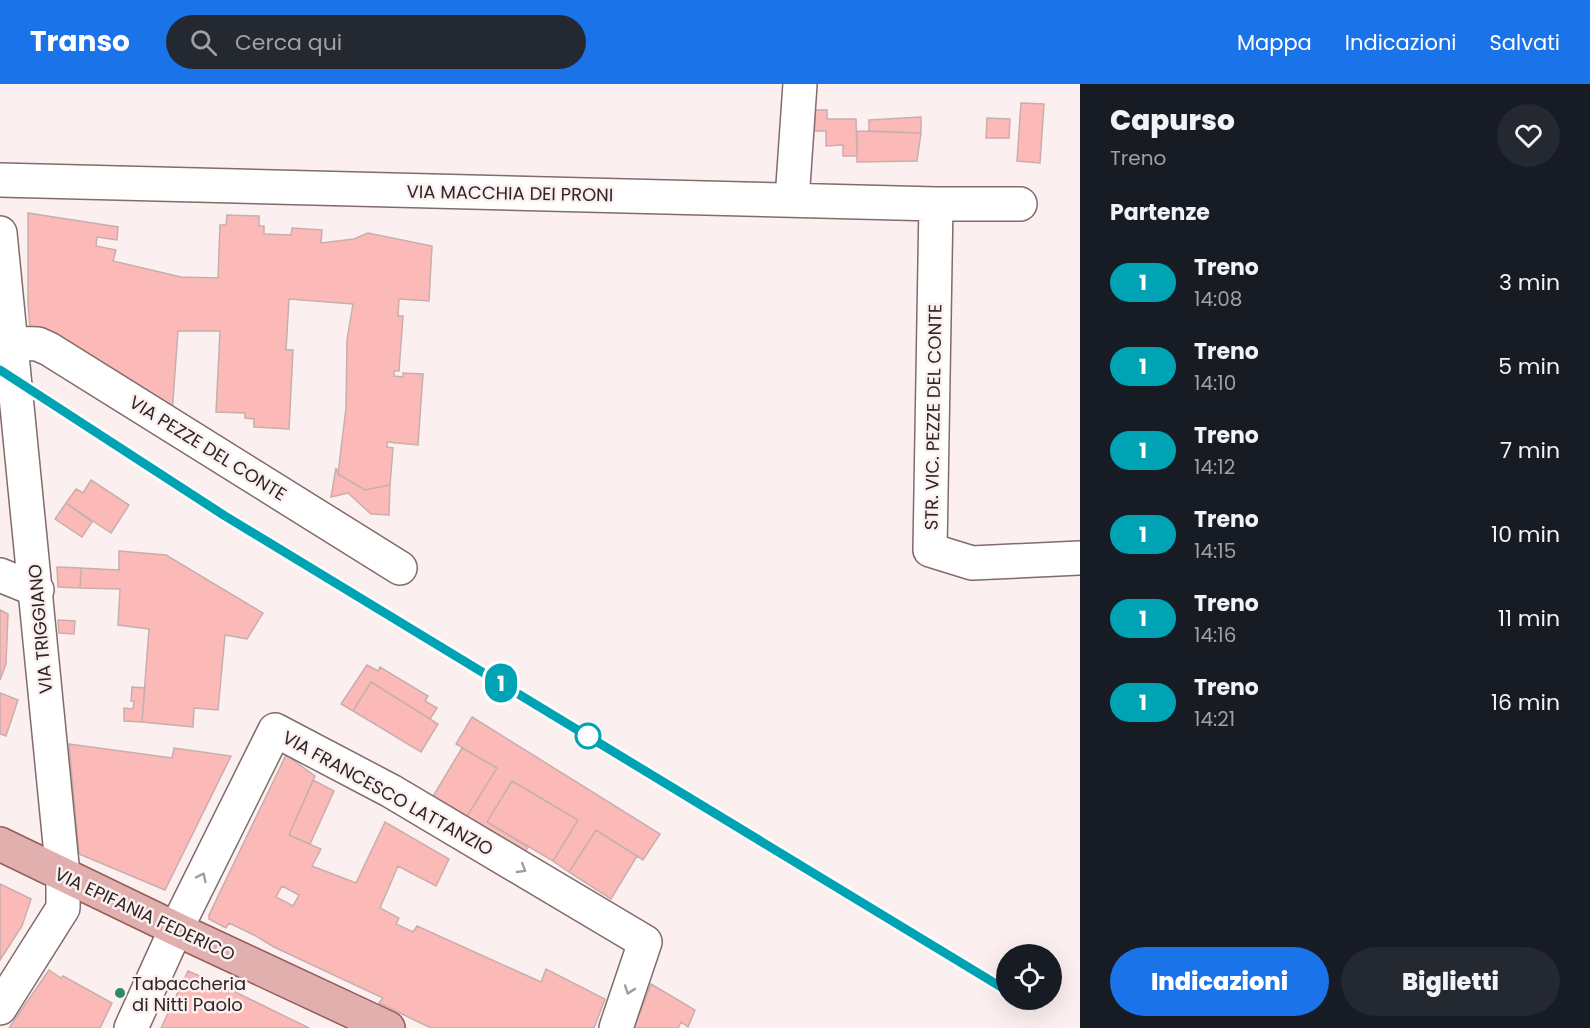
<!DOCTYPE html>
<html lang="it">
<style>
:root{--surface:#171b24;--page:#242831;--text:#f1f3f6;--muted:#9ea1a6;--accent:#1a73e8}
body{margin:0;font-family:Poppins,sans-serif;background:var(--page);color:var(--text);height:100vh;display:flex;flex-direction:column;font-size:22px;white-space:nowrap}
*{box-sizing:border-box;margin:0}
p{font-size:20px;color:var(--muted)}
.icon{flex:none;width:33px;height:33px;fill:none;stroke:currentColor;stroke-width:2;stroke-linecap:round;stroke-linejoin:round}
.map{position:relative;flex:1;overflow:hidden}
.panel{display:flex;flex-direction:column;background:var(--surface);width:510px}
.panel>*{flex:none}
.badge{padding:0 12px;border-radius:20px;font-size:21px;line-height:39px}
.tools{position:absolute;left:996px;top:860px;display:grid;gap:12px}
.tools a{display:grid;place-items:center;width:66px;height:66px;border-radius:50%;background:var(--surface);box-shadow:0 6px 24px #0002;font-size:30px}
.map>.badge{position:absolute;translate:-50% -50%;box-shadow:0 0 0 3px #fff}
h2{padding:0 30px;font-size:22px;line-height:54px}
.round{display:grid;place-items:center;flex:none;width:63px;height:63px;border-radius:32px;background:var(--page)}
.head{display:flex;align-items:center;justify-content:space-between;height:102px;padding:0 30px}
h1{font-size:28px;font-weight:800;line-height:45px}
.action{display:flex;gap:12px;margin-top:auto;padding:12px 30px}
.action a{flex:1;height:69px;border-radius:36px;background:var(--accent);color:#fff;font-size:24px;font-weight:800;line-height:69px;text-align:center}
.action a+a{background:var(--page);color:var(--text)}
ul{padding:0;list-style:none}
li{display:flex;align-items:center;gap:18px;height:84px;padding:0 30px}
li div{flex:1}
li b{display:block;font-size:22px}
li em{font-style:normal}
li .badge{min-width:66px;font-weight:700;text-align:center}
header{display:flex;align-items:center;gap:36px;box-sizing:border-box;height:84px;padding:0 30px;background:var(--accent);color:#fff}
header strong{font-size:28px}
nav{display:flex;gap:33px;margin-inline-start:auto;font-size:21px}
.search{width:420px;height:54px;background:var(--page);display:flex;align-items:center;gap:15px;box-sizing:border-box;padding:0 21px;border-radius:33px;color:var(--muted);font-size:22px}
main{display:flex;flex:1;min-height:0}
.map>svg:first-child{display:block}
.building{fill:#fbbab7;stroke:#c8aead;stroke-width:1.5;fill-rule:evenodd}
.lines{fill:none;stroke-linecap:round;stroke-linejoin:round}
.minor-casing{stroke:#826b69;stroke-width:36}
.major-casing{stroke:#955c59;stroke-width:36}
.minor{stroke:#fff;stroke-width:33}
.major{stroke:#e1afad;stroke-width:33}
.oneway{stroke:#a19d9c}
.line-casing{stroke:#fff;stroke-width:14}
.line{stroke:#00a3b4;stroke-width:9}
.stop-dot{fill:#fff;stroke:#00a3b4;stroke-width:3}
.poi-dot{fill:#2b8c66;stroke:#fbf0ef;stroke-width:2}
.labels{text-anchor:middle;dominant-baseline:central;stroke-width:5;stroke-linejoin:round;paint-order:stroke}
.street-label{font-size:18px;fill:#2e2524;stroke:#fbf0ef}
.poi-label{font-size:18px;fill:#2e2524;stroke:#fbf0ef;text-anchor:start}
</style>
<header>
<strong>Transo</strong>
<div class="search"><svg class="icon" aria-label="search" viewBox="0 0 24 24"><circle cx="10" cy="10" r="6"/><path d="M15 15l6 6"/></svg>Cerca qui</div>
<nav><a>Mappa</a><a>Indicazioni</a><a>Salvati</a></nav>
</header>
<main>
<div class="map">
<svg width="1080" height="944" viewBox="0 0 1080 944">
<rect width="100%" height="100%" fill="#fbf0ef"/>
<path class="building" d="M1021,19L1044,20L1040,79L1017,77Z
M809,26H827V35H856L857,72H843V61L826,62V47H809Z
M921,33V49L869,47V36Z
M987,34L1010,35L1009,54H986Z
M857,47L921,49L917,77L857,78Z
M28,129L118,143L117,156L97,153L96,162L116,166L113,177L181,193L218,194L220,141H226L227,131L259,132V142H264V150L291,151L292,144L322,146L321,159L354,155L368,149L432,162L429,217L399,215L398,232H403L399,287H394V292L403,293V289L423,290L418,361L387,358V363L393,364L390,401L365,406L338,390L346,324L347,256L353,220L289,215L286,266H293L289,345L254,343V335L245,334V329L216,328L220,247H178L172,330L30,246L28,218Z
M336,384L338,390L365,406L390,401L389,431L371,430L348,409L331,413Z
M91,396L129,421L111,449L66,419L76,405L83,409Z
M66,419L92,438L82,453L55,435Z
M119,467L166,471L263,529L247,555L225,551L218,626L194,624L193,643L142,638L149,545L118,541L120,505L80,504L81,484L119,486Z
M57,483L81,484L80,504L58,503Z
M0,526L8,530L6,580L0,596Z
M58,536L75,537L74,550L59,549Z
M367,581L378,587L380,583L428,612L425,617L437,624L430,635L371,598L353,627L341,620Z
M371,598L438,640L421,668L353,627Z
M132,603L145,604L142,638L124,637V624L133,625L134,617H131Z
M0,609L18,616L6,652L0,650Z
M472,633L660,750L643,776L596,746L569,788L553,777L578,736L512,697L487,738L528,763L524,770L466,734L497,684L456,660Z
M69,660L172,674L174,664L231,672L165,806L79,770Z
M462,664L497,684L466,734L432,714Z
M286,671L315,692L289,751L321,765L312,782L356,799L385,738L449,775L436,802L398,782L380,824L399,834L396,840L413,848L417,842L541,898L546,885L605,915L594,944H431L379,919L383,914L274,863L254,851L229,839L226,844L209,835V831ZM282,802L299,811L293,822L276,813Z
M313,696L334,707L310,760L289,751Z
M512,697L578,736L553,777L487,738Z
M596,746L637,772L611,815L569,788Z
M0,800L31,815L22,842L0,876Z
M49,886L61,894L63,892L112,919L100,944H9Z
M188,887L223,902L309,944H161Z
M651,900L695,926L688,943L681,938L678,944H634Z"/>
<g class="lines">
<g class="minor-casing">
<path id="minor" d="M0,96L936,120H1020
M792,116L800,0
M936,120L930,466L972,479L1080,474
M0,149L63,791V824L0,924
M12,259L38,260L49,265L400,484
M0,491L37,506
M131,944L176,845L275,646L391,707L645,858L616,944"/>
</g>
<g class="major-casing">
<path id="major" d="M0,760L176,845L388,944"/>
</g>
<use href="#minor" class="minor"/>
<use href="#major" class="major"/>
</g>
<defs><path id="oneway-chevron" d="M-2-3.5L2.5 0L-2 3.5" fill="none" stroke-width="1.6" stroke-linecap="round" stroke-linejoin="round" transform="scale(1.5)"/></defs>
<g class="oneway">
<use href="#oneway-chevron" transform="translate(522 785) rotate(31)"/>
<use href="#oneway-chevron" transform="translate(202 793) rotate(-64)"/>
<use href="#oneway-chevron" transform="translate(629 906) rotate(109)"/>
</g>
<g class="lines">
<g class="line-casing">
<path id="line" d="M0,286L225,432L1006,906"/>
</g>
<use href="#line" class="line"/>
</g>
<circle class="stop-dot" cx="588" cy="652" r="12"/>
<circle class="poi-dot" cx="120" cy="909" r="6"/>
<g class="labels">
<g class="street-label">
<text transform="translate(510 109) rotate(1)">VIA MACCHIA DEI PRONI</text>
<text transform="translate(933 333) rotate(-89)">STR. VIC. PEZZE DEL CONTE</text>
<text transform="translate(208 364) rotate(32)">VIA PEZZE DEL CONTE</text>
<text transform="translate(40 545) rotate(-95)">VIA TRIGGIANO</text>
<text transform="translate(388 709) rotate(29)">VIA FRANCESCO LATTANZIO</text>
<text transform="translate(145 830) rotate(25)">VIA EPIFANIA FEDERICO</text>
</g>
<g class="poi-label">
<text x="132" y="899">Tabaccheria<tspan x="132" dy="21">di Nitti Paolo</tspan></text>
</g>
</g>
</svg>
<div class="tools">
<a><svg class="icon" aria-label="locate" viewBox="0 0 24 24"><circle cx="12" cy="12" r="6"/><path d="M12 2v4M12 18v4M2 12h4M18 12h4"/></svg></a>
</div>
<b class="badge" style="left:501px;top:599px;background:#00a3b4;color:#fff">1</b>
</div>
<section class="panel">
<div class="head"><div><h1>Capurso</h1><p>Treno</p></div><a class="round"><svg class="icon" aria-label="heart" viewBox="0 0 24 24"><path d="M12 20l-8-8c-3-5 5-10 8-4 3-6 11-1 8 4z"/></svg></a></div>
<h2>Partenze</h2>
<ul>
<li><span class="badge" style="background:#00a3b4;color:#fff">1</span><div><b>Treno</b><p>14:08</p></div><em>3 min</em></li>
<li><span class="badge" style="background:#00a3b4;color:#fff">1</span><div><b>Treno</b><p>14:10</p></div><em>5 min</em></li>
<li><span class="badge" style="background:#00a3b4;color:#fff">1</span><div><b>Treno</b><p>14:12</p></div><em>7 min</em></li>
<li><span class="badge" style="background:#00a3b4;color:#fff">1</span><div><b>Treno</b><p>14:15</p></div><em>10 min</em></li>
<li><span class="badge" style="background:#00a3b4;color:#fff">1</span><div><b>Treno</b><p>14:16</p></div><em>11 min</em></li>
<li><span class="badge" style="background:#00a3b4;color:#fff">1</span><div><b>Treno</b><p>14:21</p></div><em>16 min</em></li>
</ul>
<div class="action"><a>Indicazioni</a><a>Biglietti</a></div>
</section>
</main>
